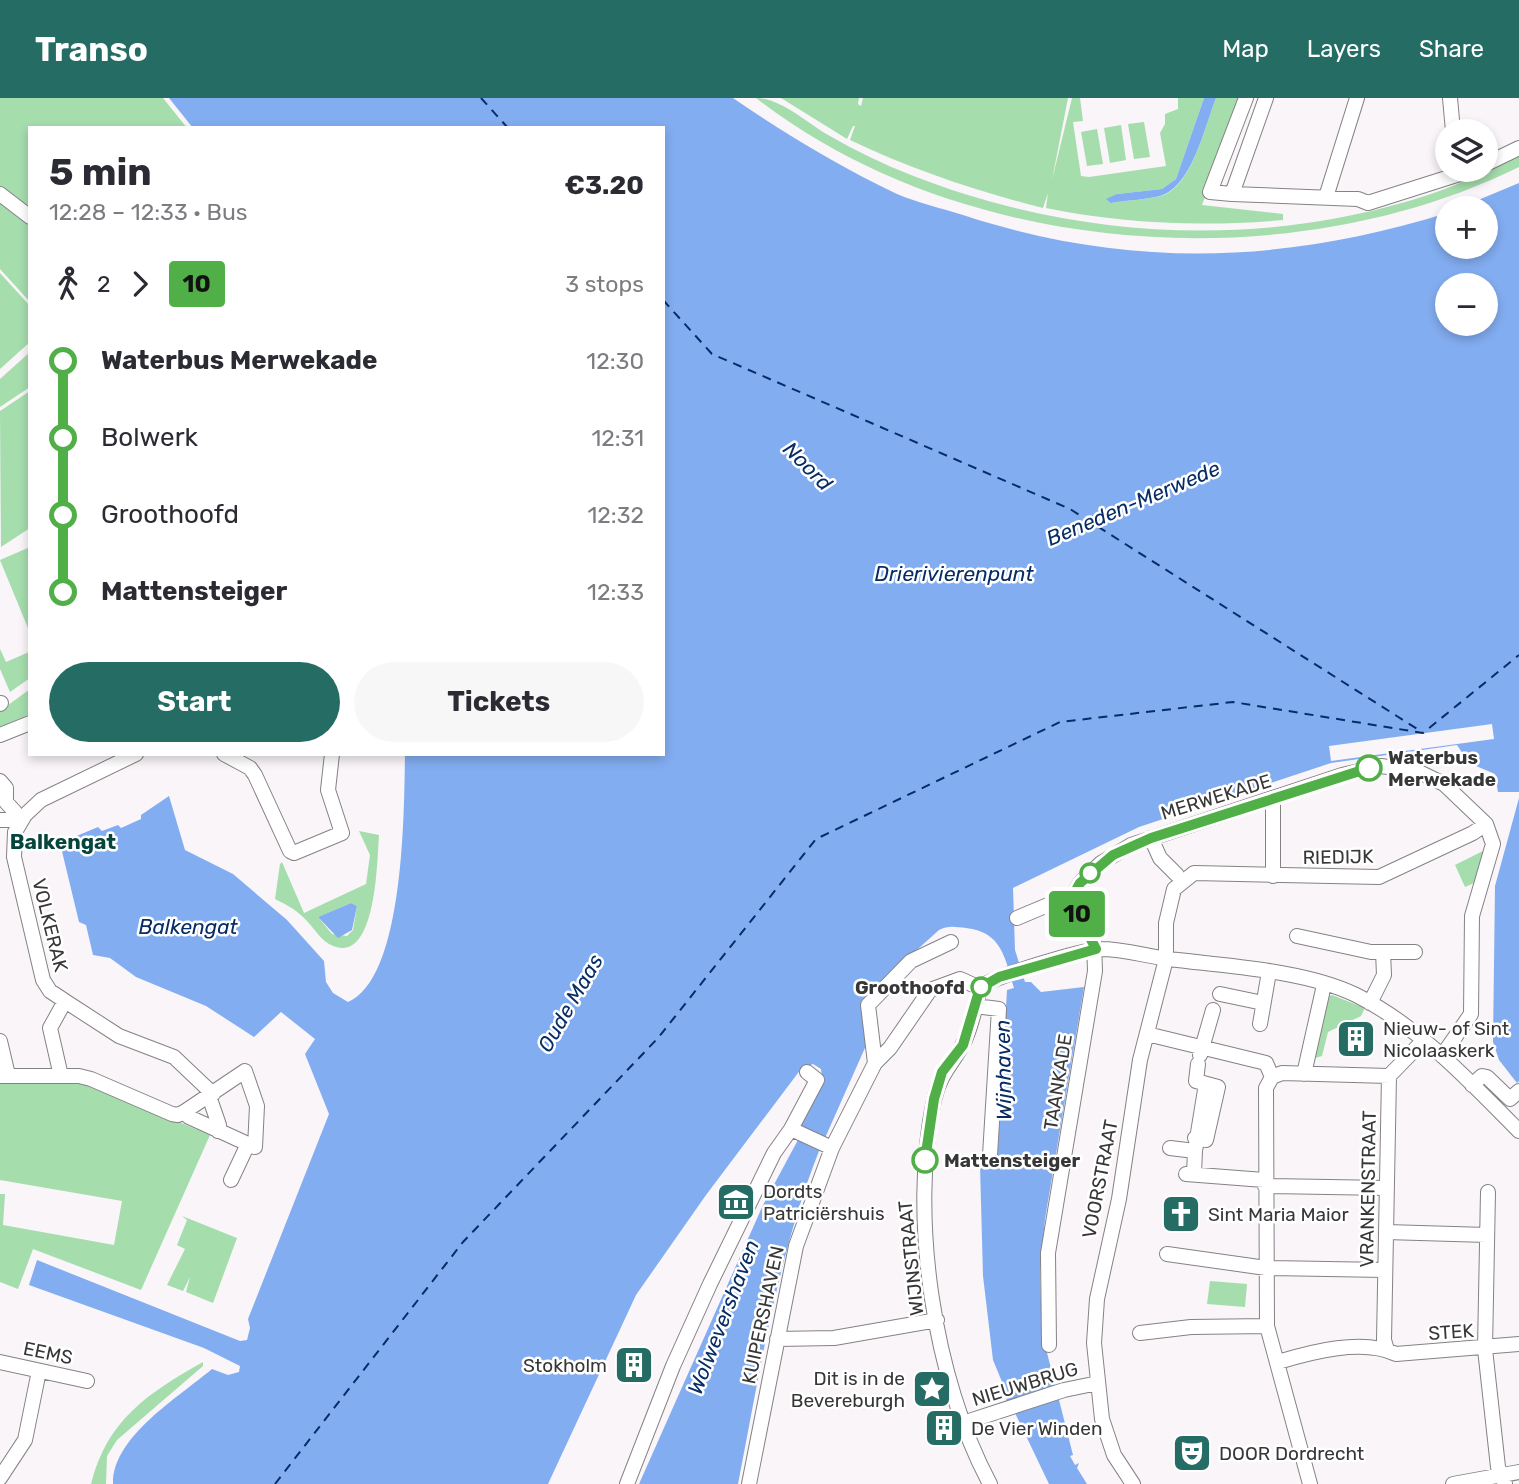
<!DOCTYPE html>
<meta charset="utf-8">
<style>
:root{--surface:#fff;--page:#f7f7f7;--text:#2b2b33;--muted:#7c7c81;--accent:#256d64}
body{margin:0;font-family:Rubik,sans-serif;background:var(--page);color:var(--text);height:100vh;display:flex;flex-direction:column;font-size:26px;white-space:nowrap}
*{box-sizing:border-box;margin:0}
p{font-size:23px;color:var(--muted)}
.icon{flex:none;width:38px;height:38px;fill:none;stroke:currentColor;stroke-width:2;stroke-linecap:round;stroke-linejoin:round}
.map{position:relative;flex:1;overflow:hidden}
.side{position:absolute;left:28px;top:28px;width:637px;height:630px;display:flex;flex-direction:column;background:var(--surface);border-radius:0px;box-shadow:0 4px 10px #0003}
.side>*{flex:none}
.badge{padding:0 14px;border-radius:5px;font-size:24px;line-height:46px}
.fabs{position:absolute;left:1435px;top:21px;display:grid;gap:14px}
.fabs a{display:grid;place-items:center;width:63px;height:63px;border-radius:50%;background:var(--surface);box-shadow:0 4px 10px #0003;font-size:35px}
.map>.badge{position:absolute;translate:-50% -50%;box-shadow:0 0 0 4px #fff}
.legs{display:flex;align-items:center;gap:10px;height:77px;padding:0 21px;font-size:23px}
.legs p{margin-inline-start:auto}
.summary{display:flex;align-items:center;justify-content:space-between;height:119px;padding:0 21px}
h1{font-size:38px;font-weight:700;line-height:52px}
.primary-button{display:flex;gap:14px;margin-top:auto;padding:14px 21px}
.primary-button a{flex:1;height:80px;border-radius:42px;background:var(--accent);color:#fff;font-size:28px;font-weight:700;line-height:80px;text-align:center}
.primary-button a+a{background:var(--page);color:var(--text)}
ul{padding:0 21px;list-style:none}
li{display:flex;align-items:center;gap:24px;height:77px;font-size:26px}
li i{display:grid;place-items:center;width:10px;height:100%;margin:0 9px;background:currentColor}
li i::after{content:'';width:18px;height:18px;margin:-9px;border:5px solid;border-radius:50%;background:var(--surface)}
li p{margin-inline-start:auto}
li:first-child i{background:linear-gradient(#0000 50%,currentColor 0)}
li:last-child i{background:linear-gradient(currentColor 50%,#0000 0)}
header{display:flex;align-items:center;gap:42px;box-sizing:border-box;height:98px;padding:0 35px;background:var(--accent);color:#fff}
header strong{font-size:33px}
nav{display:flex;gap:38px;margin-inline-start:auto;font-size:24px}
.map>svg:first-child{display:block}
.green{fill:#a5ddad;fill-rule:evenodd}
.water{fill:#83adf1;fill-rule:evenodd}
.pier{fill:#f9f5f9}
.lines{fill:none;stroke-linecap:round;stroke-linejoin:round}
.ferry{stroke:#072c66;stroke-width:2;stroke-dasharray:9 7;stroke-linecap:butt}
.minor-casing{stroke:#858286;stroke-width:16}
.minor{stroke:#fff;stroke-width:14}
.line-1-casing{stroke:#fff;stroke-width:16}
.line-1{stroke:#50af46;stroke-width:10}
.stop-1-dot{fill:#fff;stroke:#50af46;stroke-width:3.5}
.labels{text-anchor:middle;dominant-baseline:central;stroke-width:5;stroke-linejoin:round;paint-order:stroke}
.stop-label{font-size:19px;font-weight:bold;fill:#383738;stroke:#fff;text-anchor:start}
.street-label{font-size:19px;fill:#383738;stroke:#fff}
.poi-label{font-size:19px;fill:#383738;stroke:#fff;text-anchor:start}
.water-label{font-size:21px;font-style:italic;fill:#072c66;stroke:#fff}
.neighbourhood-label{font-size:21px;font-weight:bold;fill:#06453e;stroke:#fff}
</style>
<header>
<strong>Transo</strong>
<nav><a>Map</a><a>Layers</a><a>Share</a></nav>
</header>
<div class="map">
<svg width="1519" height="1386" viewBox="0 0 1519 1386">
<rect width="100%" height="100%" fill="#f9f5f9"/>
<path class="green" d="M0,0H163L187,30H30V204L0,171Z
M756,0C781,0 807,25 830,38C856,53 883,66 911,77C1076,142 1263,152 1431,96C1461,86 1490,71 1519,58V69C1288,183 961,160 756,0Z
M781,0H859L858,6L861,8L863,0H1068L1052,82L1072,0H1080L1083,23L1073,24L1081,78L1089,79L1166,68L1160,35L1165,26V16L1178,11V0H1204L1176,81L1162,91L1117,96L1111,105C1127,102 1145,102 1161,98C1192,89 1205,28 1216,0H1242L1202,107L1283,116V122C1204,129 1124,126 1046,110L1048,95L1043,110C976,93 913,72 850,42L855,28H853L847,41Z
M1144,24L1150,59L1134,61L1128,26Z
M1121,27L1126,62L1110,65L1104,30Z
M1097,31L1103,66L1087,68L1081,34Z
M0,175L30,208V244L0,271Z
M30,254V289L0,309V281Z
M30,293V430L1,449L0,313Z
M30,449V535L0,462Z
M0,551L6,564L29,554L30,557V580L10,594L0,571Z
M30,591V616L0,629V613Z
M359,733L379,737C377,762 377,872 329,846C319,840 312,827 303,819C295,811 285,806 275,801L280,766L282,764L304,815L366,786L370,757ZM351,805L357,808L353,832L347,838L332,836L318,819Z
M1485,752L1474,785L1465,789L1455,767Z
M1332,897L1365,910L1361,918L1328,934L1322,958L1315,960L1329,898Z
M0,982L82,983L210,1037L141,1192L33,1151L18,1191L0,1184V1096H5L3,1127L114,1147L122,1103L0,1082Z
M182,1118L237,1140L213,1205L186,1194L190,1179L183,1193L167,1187L185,1151L177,1147L187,1122Z
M1210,1183L1247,1186L1245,1209L1207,1206Z
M203,1264V1268L117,1342L107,1358L106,1386H91C107,1322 148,1295 203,1264Z"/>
<path class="water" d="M169,0H733C785,36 840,69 897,96C918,105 941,110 963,117C1128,171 1283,166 1447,115V149H1486V110H1459L1519,85V694H1498L1495,676L1469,665L1457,647L1331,665L1139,729L1013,790L1015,852L1025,884H1031L1041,894L1084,889L1045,1121L1040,1174L1042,1235L1073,1357L1070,1358L1075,1367L1079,1365L1077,1370L1087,1386H1049L1015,1315L1006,1305L1007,1296L993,1262L983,1178L980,1067L997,1068L1007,892L1014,890C1005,860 1002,834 966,830C956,829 948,827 939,832L879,886L868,943L825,1040L818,1048L819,1053C777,1160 760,1273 738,1386H639L763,1107L799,1040V1030L822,978L821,971L813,966L801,971L706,1097L636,1197L548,1386H113C112,1339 179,1299 212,1271L228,1277L239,1274L240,1268L204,1250L29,1187L37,1162L240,1243L247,1242L250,1230L248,1221L329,1016L305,956L315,941L281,914L254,939L206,908L136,879L110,860L93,857L86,827L79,824L60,745L98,729L102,733L118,727L121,730L141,721V717L169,698L185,752L233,776L287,822L324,863L326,884L333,895L348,904C405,880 404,710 405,656H663V30H193ZM1447,187H1486V226H1447Z
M1204,0H1216C1205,28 1192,89 1160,98C1145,102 1127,102 1111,105L1106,101L1117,96L1162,91L1176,81Z
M1519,700V983L1517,985L1499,962L1493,944L1495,788Z
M351,805L357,808L352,832L338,840L318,819Z"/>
<path class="pier" d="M1492,626L1494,641L1331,663L1329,648Z"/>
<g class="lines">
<path class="ferry" d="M481,0L508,30
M663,202L712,256L1070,411L1422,634
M275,1386L463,1144L658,940L816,741L1060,624L1233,604L1423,635L1519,557"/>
<g class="minor-casing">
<path id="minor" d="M1246,0L1210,94L1232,96L1266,0
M1450,0L1453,33
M1486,66L1519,50
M0,96L30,119
M1232,96L1358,101L1368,105L1472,72
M1326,99L1357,0
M0,606L1,605
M0,637L30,625
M224,656L250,670L255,677L290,753L294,755L342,735L328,692L332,656
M0,683L6,690V704L15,714L11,722H0
M1151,740L1160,760L1177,777
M1273,778V702
M1017,820L1074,796L1080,785L1101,765L1131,747L1342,677L1381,668L1417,673L1444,686L1486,726L1493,746L1472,818L1471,916L1442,958
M1297,838L1371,854H1415
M980,890C990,879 1083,852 1100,851C1125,851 1145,858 1169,861C1225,868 1305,872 1356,897C1420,929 1470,984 1519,1033
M980,890C975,909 972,929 963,946C951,968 940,976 934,1002C909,1118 934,1282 990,1386
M1220,896L1263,905
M65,903L119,938L174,959L213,996
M1370,905L1384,877L1383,854
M975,908L999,911L990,1057
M1260,926L1269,874
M1147,936L1266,965L1272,979
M0,943L8,977
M1200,957L1213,912
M875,965L868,907L911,863L951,844
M1304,976L1324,887
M0,978H79L91,981L172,1016L178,1017L184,1014L189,1019L248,1046
M61,978L50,930L65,903L50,893L43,882L14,759L15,734L25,717L41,702L136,656
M1272,979L1266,990L1267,1228L1310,1386
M1272,979L1282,975L1389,978
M1472,987L1482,978L1487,979L1510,1001L1519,993
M211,1004L219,1027L218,1033
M184,1014L245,973L257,1008L255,1049L248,1046L231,1082
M791,1031L832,1050
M1195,1040L1206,1042L1218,989L1196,983L1198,966
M1170,1050L1195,1053L1194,1075
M1195,1053L1206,986
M1186,1076L1264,1082
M1265,1088L1386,1090
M1488,1094L1485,1251L1498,1369L1505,1386
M1386,1134L1487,1137
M1167,1156L1266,1170L1385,1172
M1140,1235L1191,1229L1267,1228
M777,1241L834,1240L937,1222
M1049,1247L1048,1155L1095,873L1094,844L1074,809V796
M1387,1252L1384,1242L1389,978L1423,943
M0,1264L87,1283
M1278,1264C1311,1254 1363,1240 1396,1256L1519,1246
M963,1325L1064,1292L1098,1285
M0,1380L25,1342L39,1273
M627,1386L673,1268L710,1186L774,1055L791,1031L817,982L807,974
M749,1386L796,1148L832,1050L875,965L890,950L930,892L960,881L980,890
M1133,1386L1114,1357L1102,1321L1094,1245L1097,1201L1119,1101L1140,962L1166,861V825L1174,791L1194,775L1379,779L1473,735L1486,726
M1453,1386L1519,1374"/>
</g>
<use href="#minor" class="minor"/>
</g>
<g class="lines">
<g class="line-1-casing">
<path id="line-1" d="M925,1062L934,1001L942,974L963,947L980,890L999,879L1096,851L1074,809V796L1080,785L1113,757L1151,740L1369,670"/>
</g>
<use href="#line-1" class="line-1"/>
</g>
<defs>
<g id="building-square" transform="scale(2.0125)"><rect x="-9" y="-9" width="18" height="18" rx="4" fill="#256d64" stroke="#fff"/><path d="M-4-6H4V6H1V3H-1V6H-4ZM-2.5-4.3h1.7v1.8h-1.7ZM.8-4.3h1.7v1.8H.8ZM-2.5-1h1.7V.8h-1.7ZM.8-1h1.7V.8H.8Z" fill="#fff"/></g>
<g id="museum-square" transform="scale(2.0125)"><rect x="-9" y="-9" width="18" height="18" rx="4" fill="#256d64" stroke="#fff"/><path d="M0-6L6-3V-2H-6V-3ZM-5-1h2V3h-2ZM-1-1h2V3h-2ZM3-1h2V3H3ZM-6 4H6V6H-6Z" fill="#fff"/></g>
<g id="church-square" transform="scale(2.0125)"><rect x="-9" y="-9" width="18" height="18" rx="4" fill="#256d64" stroke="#fff"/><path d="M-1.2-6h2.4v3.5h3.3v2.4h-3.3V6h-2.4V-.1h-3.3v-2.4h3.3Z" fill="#fff"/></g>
<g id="sight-square" transform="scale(2.0125)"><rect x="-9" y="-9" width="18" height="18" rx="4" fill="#256d64" stroke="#fff"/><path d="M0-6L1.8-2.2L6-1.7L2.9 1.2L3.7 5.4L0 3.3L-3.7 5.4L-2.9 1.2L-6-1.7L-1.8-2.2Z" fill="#fff"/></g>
<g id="theatre-square" transform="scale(2.0125)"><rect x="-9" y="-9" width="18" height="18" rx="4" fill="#256d64" stroke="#fff"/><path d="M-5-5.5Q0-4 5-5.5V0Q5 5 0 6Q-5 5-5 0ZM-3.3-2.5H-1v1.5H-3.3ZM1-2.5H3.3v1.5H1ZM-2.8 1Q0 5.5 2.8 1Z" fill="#fff"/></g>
</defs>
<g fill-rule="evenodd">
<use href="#building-square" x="1356" y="941"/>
<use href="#museum-square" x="736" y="1104"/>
<use href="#church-square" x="1181" y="1116"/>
<use href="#building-square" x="634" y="1267"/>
<use href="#sight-square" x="932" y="1291"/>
<use href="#building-square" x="944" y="1330"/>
<use href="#theatre-square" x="1192" y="1355"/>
</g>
<g class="stop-1-dot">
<circle cx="1369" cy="670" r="12"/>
<circle cx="1090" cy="775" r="9"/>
<circle cx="981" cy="889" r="9"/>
<circle cx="925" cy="1062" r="12"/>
</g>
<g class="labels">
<g class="stop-label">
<text x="1388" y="659">Waterbus<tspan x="1388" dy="22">Merwekade</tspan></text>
<text x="965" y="889" text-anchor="end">Groothoofd</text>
<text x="944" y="1062">Mattensteiger</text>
</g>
<g class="street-label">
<text transform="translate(1216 699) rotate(-17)">MERWEKADE</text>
<text transform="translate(1338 759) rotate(-1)">RIEDIJK</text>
<text transform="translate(50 827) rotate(76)">VOLKERAK</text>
<text transform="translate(1058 984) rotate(-81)">TAANKADE</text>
<text transform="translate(1100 1081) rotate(-79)">VOORSTRAAT</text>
<text transform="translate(1368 1091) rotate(-89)">VRANKENSTRAAT</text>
<text transform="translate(911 1160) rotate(-96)">WIJNSTRAAT</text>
<text transform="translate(763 1217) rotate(-78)">KUIPERSHAVEN</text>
<text transform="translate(1451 1234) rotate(-4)">STEK</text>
<text transform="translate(48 1255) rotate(12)">EEMS</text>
<text transform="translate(1025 1286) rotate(-17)">NIEUWBRUG</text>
</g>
<g class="poi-label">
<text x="1383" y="930">Nieuw- of Sint<tspan x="1383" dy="22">Nicolaaskerk</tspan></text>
<text x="763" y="1093">Dordts<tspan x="763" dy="22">Patriciërshuis</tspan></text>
<text x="1208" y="1116">Sint Maria Maior</text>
<text x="607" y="1267" text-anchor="end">Stokholm</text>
<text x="905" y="1280" text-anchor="end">Dit is in de<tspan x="905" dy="22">Bevereburgh</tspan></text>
<text x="971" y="1330">De Vier Winden</text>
<text x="1219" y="1355">DOOR Dordrecht</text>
</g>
<g class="water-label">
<text transform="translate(808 368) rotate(45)">Noord</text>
<text transform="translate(1133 405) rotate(-23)">Beneden-Merwede</text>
<text x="954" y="475">Drierivierenpunt</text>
<text x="188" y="828">Balkengat</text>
<text transform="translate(570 905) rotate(-60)">Oude Maas</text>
<text transform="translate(1003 972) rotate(-91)">Wijnhaven</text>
<text transform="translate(723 1219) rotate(-69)">Wolwevershaven</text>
</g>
<g class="neighbourhood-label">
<text x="63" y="743">Balkengat</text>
</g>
</g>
</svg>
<div class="fabs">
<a><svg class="icon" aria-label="layers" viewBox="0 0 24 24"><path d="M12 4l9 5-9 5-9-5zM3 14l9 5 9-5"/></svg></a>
<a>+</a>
<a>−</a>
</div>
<b class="badge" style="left:1077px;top:816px;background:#50af46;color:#111">10</b>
<section class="side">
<div class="summary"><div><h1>5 min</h1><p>12:28 – 12:33 · Bus</p></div><b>€3.20</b></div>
<div class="legs"><svg class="icon" aria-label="walk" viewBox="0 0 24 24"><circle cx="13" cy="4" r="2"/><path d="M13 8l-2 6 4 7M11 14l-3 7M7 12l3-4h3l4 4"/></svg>2<svg class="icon" aria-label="forward" viewBox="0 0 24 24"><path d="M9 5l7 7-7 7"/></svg><b class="badge" style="background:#50af46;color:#111">10</b><p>3 stops</p></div>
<ul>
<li><i style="color:#50af46"></i><b>Waterbus Merwekade</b><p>12:30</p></li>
<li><i style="color:#50af46"></i><span>Bolwerk</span><p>12:31</p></li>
<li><i style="color:#50af46"></i><span>Groothoofd</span><p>12:32</p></li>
<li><i style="color:#50af46"></i><b>Mattensteiger</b><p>12:33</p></li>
</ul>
<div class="primary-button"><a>Start</a><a>Tickets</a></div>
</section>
</div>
